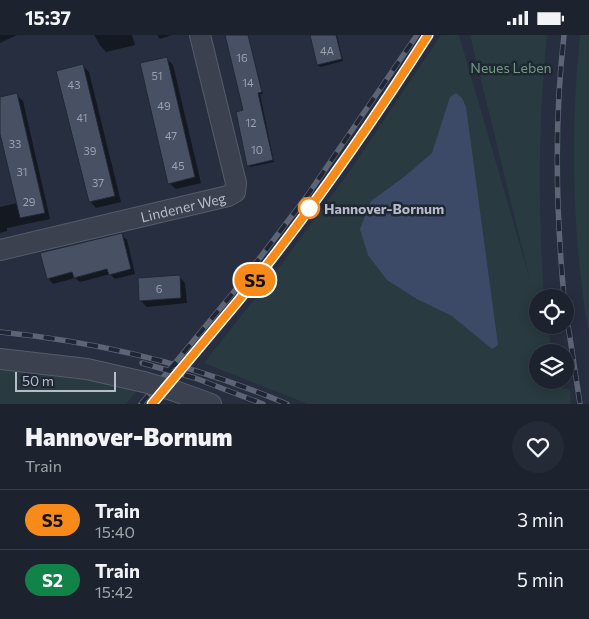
<!DOCTYPE html>
<style>
:root{--surface:#1d222f;--page:#252a37;--text:#f1f3f6;--muted:#a0a4aa;--line:#3b3f4b}
body{margin:0;font-family:Commissioner,sans-serif;background:var(--page);color:var(--text);height:100vh;display:flex;flex-direction:column;font-size:19px;white-space:nowrap}
*{box-sizing:border-box;margin:0}
p{font-size:16px;color:var(--muted)}
.icon{flex:none;width:28px;height:28px;fill:none;stroke:currentColor;stroke-width:2;stroke-linecap:round;stroke-linejoin:round}
.map{position:relative;height:369px;overflow:hidden}
.side{display:flex;flex-direction:column;background:var(--surface);flex:1}
.side>*{flex:none}
.badge{padding:0 10px;border-radius:16px;font-size:18px;line-height:32px}
.tools{position:absolute;left:529px;top:254px;display:grid;gap:10px}
.tools a{display:grid;place-items:center;width:45px;height:45px;border-radius:50%;background:var(--surface);box-shadow:0 2px 12px #0003,0 0 0 1px var(--line);font-size:25px}
.scale{position:absolute;left:15px;bottom:12px;width:101px;box-sizing:border-box;padding-left:5px;border:2px solid #b7bcc9;border-top:0;font-size:14px;line-height:18px;white-space:nowrap;color:#b7bcc9;-webkit-text-stroke:4px #1f2634;paint-order:stroke}
.map>.badge{position:absolute;translate:-50% -50%;box-shadow:0 0 0 2px #fff}
.round{display:grid;place-items:center;flex:none;width:52px;height:52px;border-radius:26px;background:var(--page)}
.summary{display:flex;align-items:center;justify-content:space-between;height:85px;padding:0 25px}
h1{font-size:24px;font-weight:800;line-height:38px}
ul{padding:0;list-style:none}
li{display:flex;align-items:center;gap:15px;height:60px;padding:0 25px;border-top:1px solid var(--line)}
li div{flex:1}
li b{display:block;font-size:19px}
li em{font-style:normal}
li .badge{min-width:55px;font-weight:700;text-align:center}
.status{display:flex;justify-content:space-between;align-items:center;height:35px;padding:0 25px;background:var(--surface);direction:ltr}
.status svg{height:14px;fill:currentColor}
.map>svg:first-child{display:block}
.green{fill:#293b40}
.water{fill:#3d4a67}
.shadow{fill:#0007}
.building{fill:#485063;stroke:#212836}
.lines{fill:none;stroke-linecap:round;stroke-linejoin:round}
.minor-casing{stroke:#555c69;stroke-width:22}
.minor{stroke:#3b414f;stroke-width:20}
.rail-casing{stroke:#5d6476;stroke-width:5.5}
.rail{stroke:#1f2634;stroke-width:4;stroke-dasharray:11;stroke-linecap:butt}
.minor-bridge-casing{stroke:#555c69;stroke-width:22;stroke-linecap:butt}
.minor-bridge{stroke:#3b414f;stroke-width:20}
.line-casing{stroke:#fff;stroke-width:11}
.line{stroke:#f78a18;stroke-width:8}
.stop-dot{fill:#fff;stroke:#f78a18;stroke-width:2.5}
.labels{text-anchor:middle;dominant-baseline:central;stroke-width:5;stroke-linejoin:round;paint-order:stroke}
.number-label{font-size:11px;fill:#9ba1b0}
.park-label{font-size:14px;fill:#6f997e;stroke:#1f2634}
.street-label{font-size:14px;fill:#b7bcc9;stroke:#1f2634}
.stop-label{font-size:14px;font-weight:bold;fill:#b7bcc9;stroke:#1f2634;text-anchor:start}
</style>
<div class="status"><b>15:37</b><svg viewBox="0 0 49 12"><path d="M0 12V9h3v3zM5 12V6h3v6zM10 12V3h3v9zM15 12V0h3v12zM26 1h20v11H26zM47 4h2v5h-2z"/></svg></div>
<div class="map">
<svg width="589" height="369" viewBox="0 0 589 369">
<rect width="100%" height="100%" fill="#272e3f"/>
<path class="green" d="M441,0H459L530,245L470,0H547C538,88 538,175 544,262H538V290H548L552,317L538,318V345H558L560,353L570,354L571,369H308L204,328L275,238L349,137Z
M580,0H589V300C572,203 570,98 580,0Z
M0,335L38,336L139,353L126,369H0Z"/>
<path class="water" d="M456,58L462,63L466,72L498,310L492,314L452,281L417,264L387,245L368,220L360,194L371,166L404,142L432,118L450,62Z"/>
<path class="shadow" d="M0,0H17L0,8Z
M94,0H132L135,10L106,17L100,10Z
M157,0H172L160,4Z
M226,0H248L263,59H260L274,127L250,132L249,130L245,76Z
M311,0H337L343,26L320,32L318,30Z
M166,23L173,30L201,148L176,154L169,148Z
M83,31L89,37L121,167L96,173L90,166Z
M16,59L23,66L50,184L7,193V196L0,198V172L17,168L0,93V63Z
M122,200L127,205L135,239L115,244L110,239L80,247L75,243L53,249L48,243Z
M179,241L185,248L187,268L147,272L140,265Z"/>
<path class="building" d="M225,0H248L262,57L258,58L273,125L247,131L236,77L243,75Z
M310,0H336L342,24L317,30Z
M167,22L195,142L168,149L140,28Z
M83,29L115,161L89,167L56,36Z
M17,58L45,178L20,183L0,99V62Z
M122,198L131,234L109,240L107,234L74,243L72,237L47,244L40,218Z
M180,240L181,263L139,266L138,243Z"/>
<g class="lines">
<g class="minor-casing">
<g id="minor">
<path id="s1" d="M0,215L228,161L235,157L236,148L200,0"/>
<path d="M0,324L87,334L144,347"/>
<path d="M175,356L211,369"/>
</g>
</g>
<use href="#minor" class="minor"/>
<g class="rail-casing">
<path id="rail" d="M564,262C556,176 554,87 564,0
M565,270L580,369
M0,297C99,307 195,330 287,369
M142,328L195,343L263,369
M141,369L233,258L307,161L417,0
M152,369L240,264L315,165L411,27L428,0"/>
</g>
<use href="#rail" class="rail"/>
<g class="minor-bridge-casing">
<path id="minor-bridge" d="M144,347L175,356"/>
</g>
<use href="#minor-bridge" class="minor-bridge"/>
</g>
<g class="lines">
<g class="line-casing">
<path id="line" d="M152,369C181,334 210,300 239,265C307,181 370,91 428,0"/>
</g>
<use href="#line" class="line"/>
</g>
<circle class="stop-dot" cx="309" cy="173" r="10"/>
<g class="labels">
<g class="number-label">
<text x="327" y="15">4A</text>
<text x="242" y="22">16</text>
<text x="157" y="40">51</text>
<text x="248" y="47">14</text>
<text x="74" y="49">43</text>
<text x="164" y="70">49</text>
<text x="82" y="82">41</text>
<text x="251" y="87">12</text>
<text x="171" y="100">47</text>
<text x="15" y="108">33</text>
<text x="257" y="114">10</text>
<text x="90" y="115">39</text>
<text x="178" y="130">45</text>
<text x="22" y="136">31</text>
<text x="98" y="147">37</text>
<text x="29" y="166">29</text>
<text x="159" y="253">6</text>
</g>
<g class="park-label">
<text x="511" y="32">Neues Leben</text>
</g>
<g class="street-label">
<text stroke="none"><textPath href="#s1" startOffset="188">Lindener Weg</textPath></text>
</g>
<g class="stop-label">
<text x="324" y="173">Hannover-Bornum</text>
</g>
</g>
</svg>
<div class="tools">
<a><svg class="icon" aria-label="locate" viewBox="0 0 24 24"><circle cx="12" cy="12" r="6"/><path d="M12 2v4M12 18v4M2 12h4M18 12h4"/></svg></a>
<a><svg class="icon" aria-label="layers" viewBox="0 0 24 24"><path d="M12 4l9 5-9 5-9-5zM3 14l9 5 9-5"/></svg></a>
</div>
<div class="scale">50 m</div>
<b class="badge" style="left:255px;top:245px;background:#f78a18;color:#111">S5</b>
</div>
<section class="side">
<div class="summary"><div><h1>Hannover-Bornum</h1><p>Train</p></div><a class="round"><svg class="icon" aria-label="heart" viewBox="0 0 24 24"><path d="M12 20l-8-8c-3-5 5-10 8-4 3-6 11-1 8 4z"/></svg></a></div>
<ul>
<li><span class="badge" style="background:#f78a18;color:#111">S5</span><div><b>Train</b><p>15:40</p></div><em>3 min</em></li>
<li><span class="badge" style="background:#118349;color:#fff">S2</span><div><b>Train</b><p>15:42</p></div><em>5 min</em></li>
</ul>
</section>
